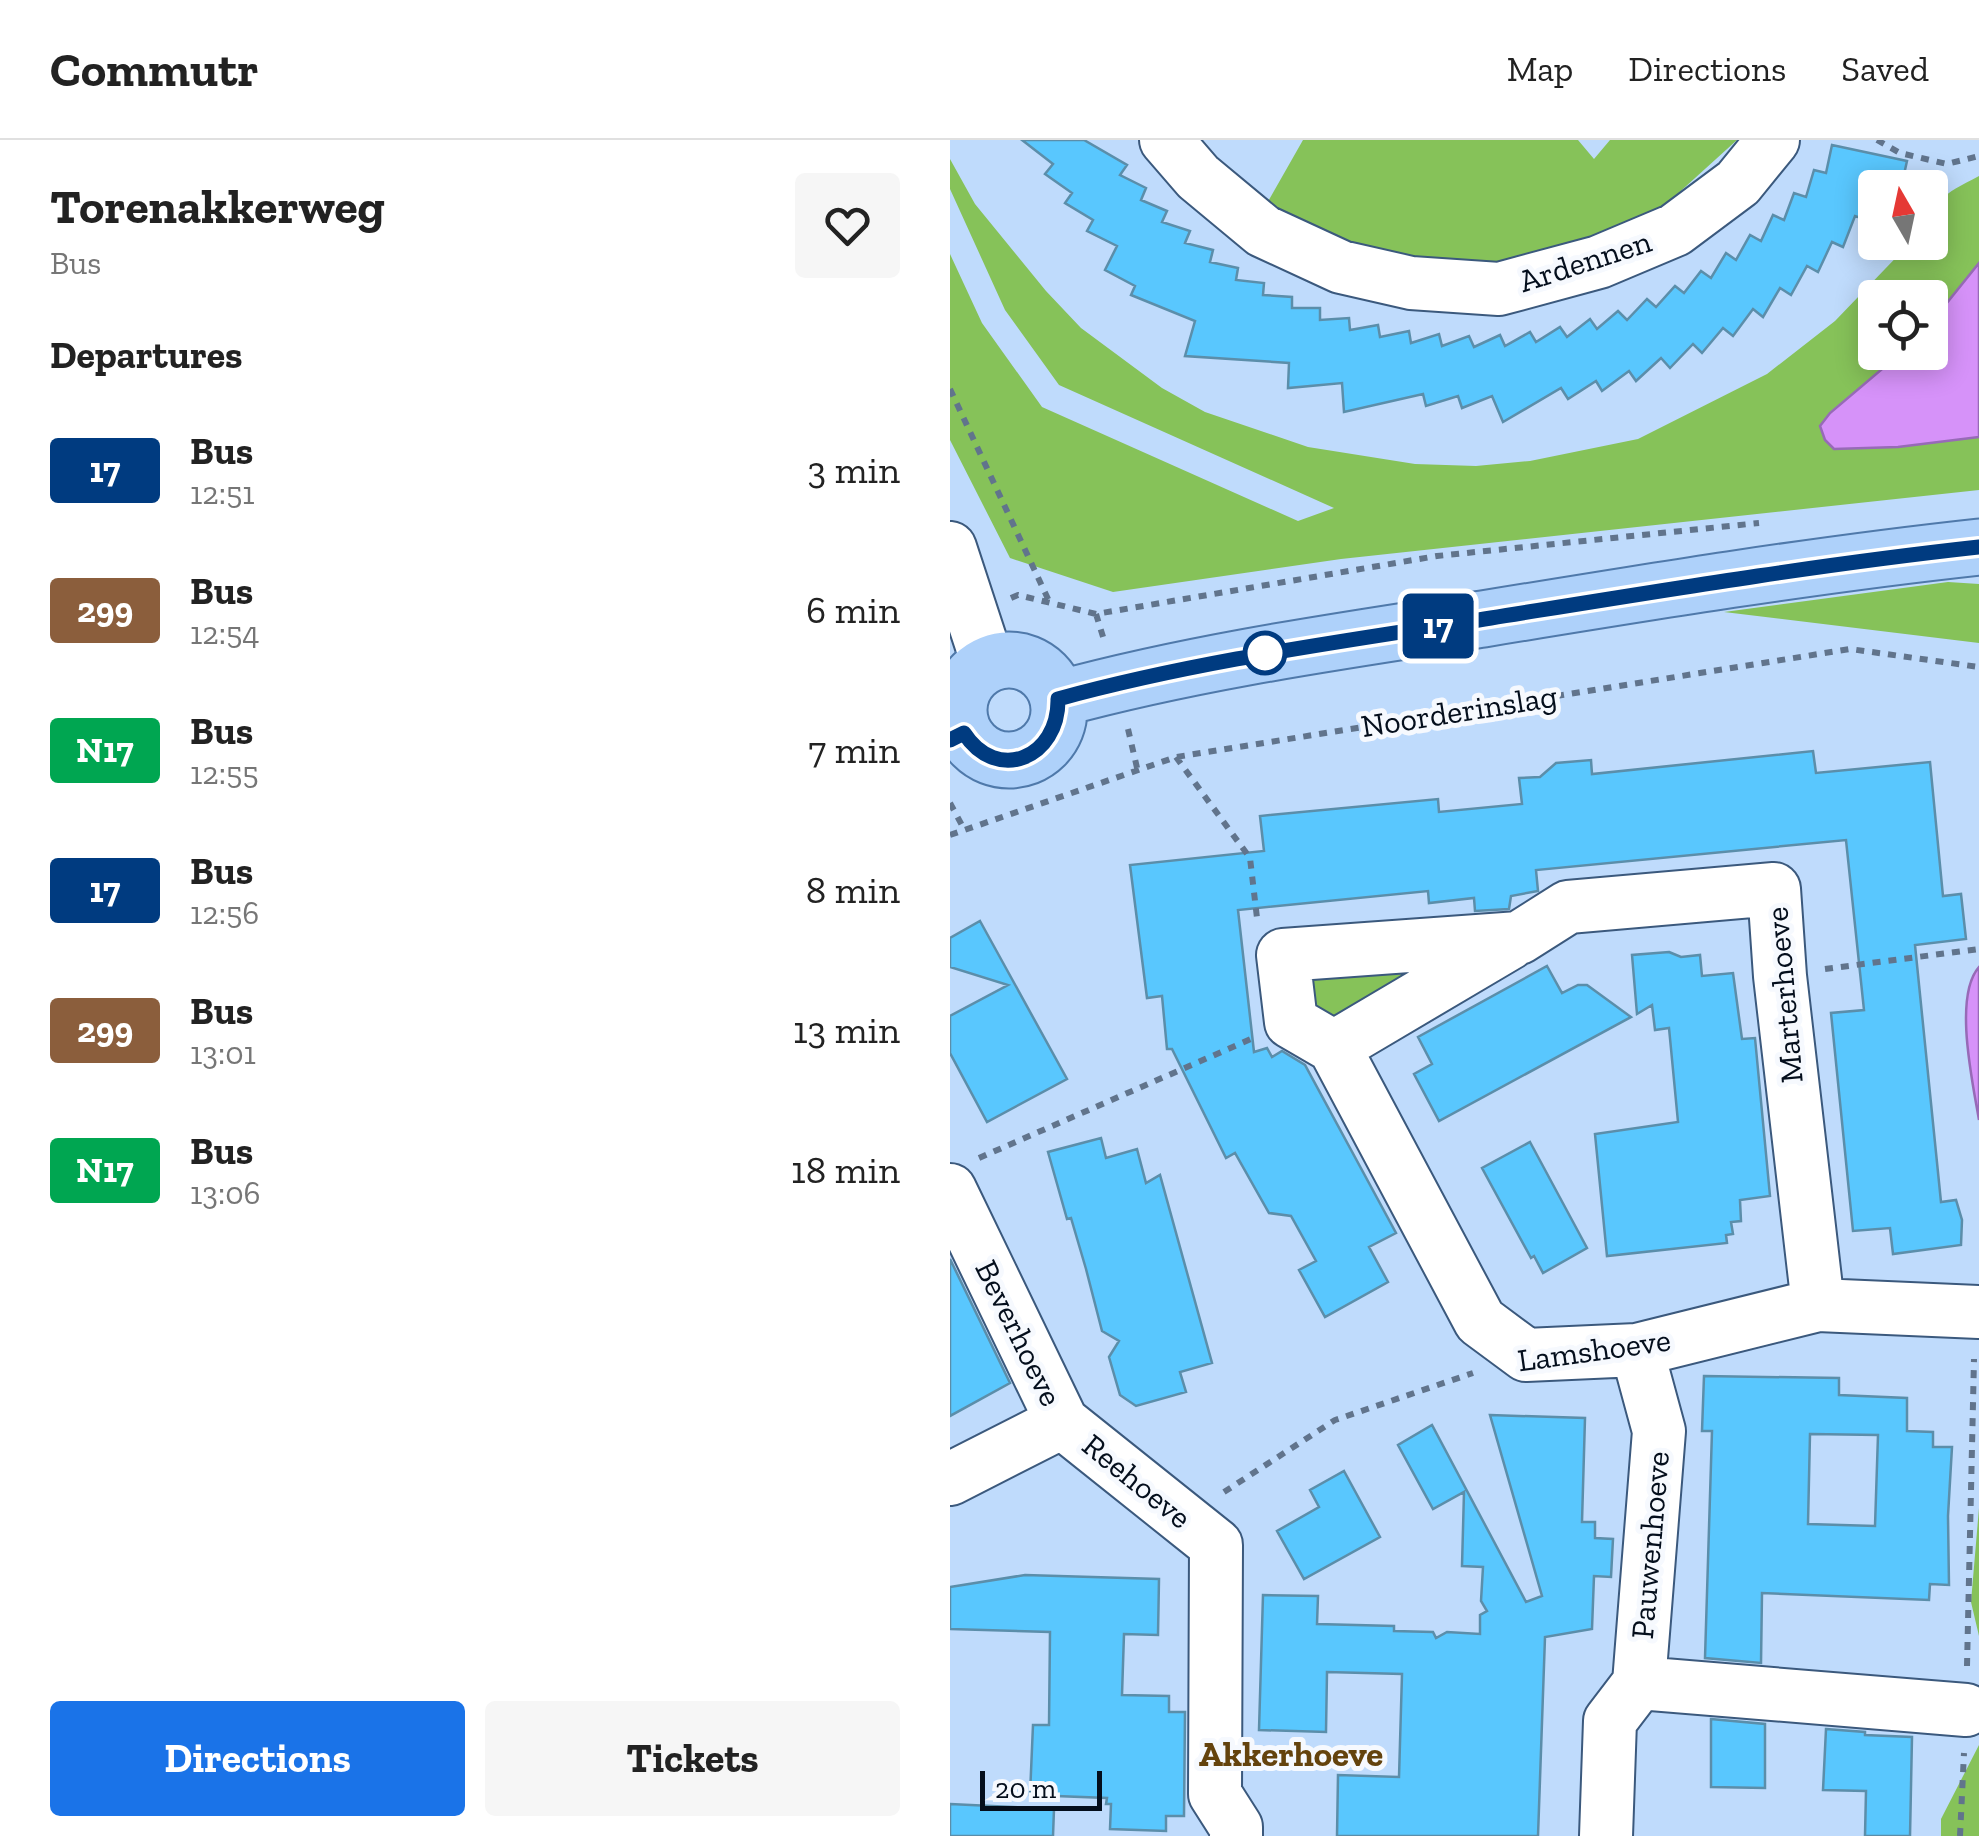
<!DOCTYPE html>
<style>
:root{--surface:#fff;--page:#f6f6f6;--text:#222;--muted:#767676;--line:#e0e0e0;--accent:#1a73e8}
body{margin:0;font-family:"Zilla Slab",serif;background:var(--page);color:var(--text);height:100vh;display:flex;flex-direction:column;font-size:38px;white-space:nowrap}
*{box-sizing:border-box;margin:0}
p{font-size:32px;color:var(--muted)}
.icon{flex:none;width:55px;height:55px;fill:none;stroke:currentColor;stroke-width:2;stroke-linecap:round;stroke-linejoin:round}
.map{position:relative;flex:1;overflow:hidden}
.sheet{display:flex;flex-direction:column;background:var(--surface);width:950px}
.sheet>*{flex:none}
.badge{padding:0 20px;border-radius:8px;font-size:35px;line-height:65px}
.needle{width:65px;rotate:351deg}
.fabs{position:absolute;left:908px;top:30px;display:grid;gap:20px}
.fabs a{display:grid;place-items:center;width:90px;height:90px;border-radius:10px;background:var(--surface);box-shadow:0 5px 25px #0003;font-size:50px}
.scale{position:absolute;left:30px;bottom:25px;width:122px;box-sizing:border-box;padding-left:10px;border:5px solid #040e1c;border-top:0;font-size:28px;line-height:35px;white-space:nowrap;color:#040e1c;-webkit-text-stroke:8px #f6f9fe;paint-order:stroke}
.map>.badge{position:absolute;translate:-50% -50%;box-shadow:0 0 0 5px #fff}
h2{padding:0 50px;font-size:38px;line-height:90px}
.round{display:grid;place-items:center;flex:none;width:105px;height:105px;border-radius:10px;background:var(--page)}
.head{display:flex;align-items:center;justify-content:space-between;height:170px;padding:0 50px}
h1{font-size:48px;font-weight:700;line-height:75px}
.cta{display:flex;gap:20px;margin-top:auto;padding:20px 50px}
.cta a{flex:1;height:115px;border-radius:10px;background:var(--accent);color:#fff;font-size:40px;font-weight:700;line-height:115px;text-align:center}
.cta a+a{background:var(--page);color:var(--text)}
ul{padding:0;list-style:none}
li{display:flex;align-items:center;gap:30px;height:140px;padding:0 50px}
li div{flex:1}
li b{display:block;font-size:38px}
li em{font-style:normal}
li .badge{min-width:110px;font-weight:700;text-align:center}
header{display:flex;align-items:center;gap:60px;box-sizing:border-box;height:140px;padding:0 50px;background:var(--surface);border-bottom:2px solid var(--line)}
header strong{font-size:48px}
nav{display:flex;gap:55px;margin-inline-start:auto;font-size:35px}
main{display:flex;flex:1;min-height:0}
.map>svg:first-child{display:block}
.green{fill:#86c259}
.water{fill:#d692f9;stroke:#976ab7;stroke-width:2.5}
.building{fill:#59c7fe;stroke:#5b8eaa;stroke-width:2.5;fill-rule:evenodd}
.lines{fill:none;stroke-linecap:round;stroke-linejoin:round}
.minor-casing{stroke:#3b597d;stroke-width:56}
.major-casing{stroke:#4f79aa;stroke-width:59}
.path{stroke:#61748c;stroke-width:6;stroke-dasharray:8 8;stroke-linecap:butt}
.minor{stroke:#fff;stroke-width:52}
.major{stroke:#aed1fa;stroke-width:55}
.line-casing{stroke:#fff;stroke-width:22}
.line{stroke:#003b80;stroke-width:15}
.stop-dot{fill:#fff;stroke:#003b80;stroke-width:5}
.labels{text-anchor:middle;dominant-baseline:central;stroke-width:10;stroke-linejoin:round;paint-order:stroke}
.street-label{font-size:32px;fill:#040e1c;stroke:#f6f9fe}
.neighbourhood-label{font-size:35px;font-weight:bold;fill:#64430d;stroke:#f6f9fe}
</style>
<header>
<strong>Commutr</strong>
<nav><a>Map</a><a>Directions</a><a>Saved</a></nav>
</header>
<main>
<section class="sheet">
<div class="head"><div><h1>Torenakkerweg</h1><p>Bus</p></div><a class="round"><svg class="icon" aria-label="heart" viewBox="0 0 24 24"><path d="M12 20l-8-8c-3-5 5-10 8-4 3-6 11-1 8 4z"/></svg></a></div>
<h2>Departures</h2>
<ul>
<li><span class="badge" style="background:#003b80;color:#fff">17</span><div><b>Bus</b><p>12:51</p></div><em>3 min</em></li>
<li><span class="badge" style="background:#8b5e3c;color:#fff">299</span><div><b>Bus</b><p>12:54</p></div><em>6 min</em></li>
<li><span class="badge" style="background:#00a651;color:#fff">N17</span><div><b>Bus</b><p>12:55</p></div><em>7 min</em></li>
<li><span class="badge" style="background:#003b80;color:#fff">17</span><div><b>Bus</b><p>12:56</p></div><em>8 min</em></li>
<li><span class="badge" style="background:#8b5e3c;color:#fff">299</span><div><b>Bus</b><p>13:01</p></div><em>13 min</em></li>
<li><span class="badge" style="background:#00a651;color:#fff">N17</span><div><b>Bus</b><p>13:06</p></div><em>18 min</em></li>
</ul>
<div class="cta"><a>Directions</a><a>Tickets</a></div>
</section>
<div class="map">
<svg width="1029" height="1696" viewBox="0 0 1029 1696">
<rect width="100%" height="100%" fill="#bfdbfc"/>
<path class="green" d="M353,0H628L644,19L660,0H787L713,67L638,112L475,132L312,72Z
M0,19L25,64L96,151L131,188L212,248L255,272L358,307L465,324L526,326L580,321L688,299L817,234L885,181L960,103L980,102C980,59 993,55 1029,36V123L980,184V158H925V212L951,213L880,272L870,286L948,307L1029,297V350L391,419L163,452L60,418L0,300V114L32,183L92,267L348,381L384,368L109,245L55,170L0,49Z
M998,442L1029,444V503L774,472Z
M569,798L384,907L333,815Z
M1029,1368V1496L1021,1462Z
M1029,1605V1696H991V1679Z"/>
<path class="water" d="M1029,123V297L948,307L884,309L875,300L870,286L880,273L951,213L980,212V184Z
M1029,827V980C1023,944 1003,856 1029,827Z"/>
<path class="building" d="M72,0H134L177,25L170,35L196,48L191,60L217,71L212,82L240,91L235,103L263,110L260,122L288,128L286,140L314,143L313,155L342,157V168H370V180L399,178L400,190L428,185L430,197L459,191L461,203L489,194L492,206L519,196L524,207L550,195L555,206L580,192L586,202L610,187L617,197L640,179L647,189L668,171L677,180L697,159L706,167L725,146L734,153L751,131L761,138L776,113L786,120L800,95L811,101L823,75L834,80L844,53L856,57L864,30L876,33L882,5L957,21L951,48H925L917,80L905,76L893,107L882,102L868,132L857,126L841,155L830,148L813,177L803,169L783,196L773,188L752,213L743,204L720,228L711,218L686,241L679,231L652,251L646,241L618,259L611,248L553,282L542,256L512,268L508,256L476,266L473,254L394,272L392,243L338,248L339,223L235,216L245,181L181,155L185,146L155,130L167,106L137,91L143,80L115,63L122,53L95,34L103,24Z
M863,611L866,633L980,622L993,756L1011,754L1016,799L965,805L991,1062L1006,1060L1012,1080L1011,1105L943,1114L940,1088L903,1091L881,873L914,870L896,700L586,730L588,751L561,756L559,769L525,771L524,758L479,763L478,751L288,770L304,912L317,908L322,917L332,911L355,925L446,1093L419,1107L438,1142L375,1177L349,1130L366,1121L341,1076L319,1073L285,1013L276,1018L222,909H217L212,856L197,858L180,725L314,711L310,676L488,659L489,672L572,664L569,638L590,637L606,623L641,620L642,634Z
M30,781L117,939L37,982L0,913V876L58,845L0,827V798Z
M719,812L731,817L750,815L752,836L783,833L792,899L805,898L820,1056L790,1060L791,1081L781,1082L783,1094L776,1095L777,1103L657,1116L645,994L728,982L719,888L705,890L702,865L687,874L682,815Z
M597,826L612,853L628,845H637L681,877L489,981L464,934L482,924L468,897Z
M151,998L156,1018L187,1009L196,1043L210,1035L262,1223L230,1232L236,1252L186,1266L170,1255L159,1217L169,1201L152,1191L136,1129L121,1078L117,1079L98,1012Z
M580,1002L637,1108L593,1133L584,1116L581,1118L532,1028Z
M0,1119L60,1243L0,1276Z
M754,1236L889,1238V1255L957,1258V1291L983,1292V1307H1002L998,1376L999,1445L980,1444L979,1460L812,1453L811,1523L755,1518L762,1291H752ZM860,1294L928,1295L925,1386L858,1384Z
M540,1275L635,1278L632,1382H645V1398L663,1399L661,1437L644,1436L642,1489L595,1497L588,1696H387L388,1635L449,1637L452,1534L377,1532L376,1592L309,1590L313,1455L368,1456L367,1484L444,1486V1491L483,1492L486,1498L497,1492L530,1494V1475L537,1471L531,1461L533,1427L512,1426L514,1352L483,1369L448,1305L482,1285L576,1462L592,1456Z
M394,1331L430,1397L354,1439L327,1391L369,1367L360,1350Z
M75,1435L209,1439L208,1495L174,1494L172,1555L219,1556V1572H235L234,1676H216V1691L160,1689L161,1664H156L157,1658L80,1655L83,1585H99L100,1492L0,1489V1447Z
M761,1579L815,1584V1648L761,1647Z
M876,1589L915,1592V1595L962,1597L960,1696H915L916,1651L873,1650Z
M0,1664L104,1669L103,1696H0Z"/>
<g class="lines">
<g class="minor-casing">
<path id="minor" d="M216,0L248,37L313,91L391,127L461,143L549,149L649,122L725,90L788,43L823,0
M0,408L38,524
M384,907L560,803
M0,1050L112,1282
M868,1165L830,836L824,749L618,767L569,798L333,815L341,882L384,907L530,1181L576,1215L687,1210L868,1165L1029,1172
M687,1210L709,1291L689,1543L1016,1570
M0,1339L112,1282L266,1405L265,1654L286,1687V1696
M656,1696L660,1581L689,1543"/>
</g>
<g class="major-casing">
<path id="major" d="M9 570a50 50 0 1 1 100 0a50 50 0 1 1-100 0Z
M108,559C248,521 391,501 533,479C698,452 863,425 1029,407"/>
</g>
<path class="path" d="M927,0L950,13L997,24L1029,16
M0,249L99,461
M61,458L68,455L146,474L487,416L809,383
M146,474L154,500
M178,589L188,632
M226,617L300,718L307,778
M0,663L14,689
M0,695L226,617L900,509L1029,527
M875,829L1029,809
M29,1018L301,899
M274,1352L385,1280L523,1233
M1017,1526L1024,1219
M1010,1696L1014,1613"/>
<use href="#minor" class="minor"/>
<use href="#major" class="major"/>
</g>
<g class="lines">
<g class="line-casing">
<path id="line" d="M0,600L14,593C47,644 109,618 108,559C250,520 396,501 541,478C703,452 865,425 1029,407"/>
</g>
<use href="#line" class="line"/>
</g>
<circle class="stop-dot" cx="315" cy="513" r="20"/>
<g class="labels">
<g class="street-label">
<text transform="translate(635 121) rotate(-18)">Ardennen</text>
<text transform="translate(509 571) rotate(-9)">Noorderinslag</text>
<text transform="translate(834 855) rotate(-95)">Marterhoeve</text>
<text transform="translate(69 1193) rotate(64)">Beverhoeve</text>
<text transform="translate(644 1210) rotate(-8)">Lamshoeve</text>
<text transform="translate(187 1341) rotate(39)">Reehoeve</text>
<text transform="translate(700 1405) rotate(-85)">Pauwenhoeve</text>
</g>
<g class="neighbourhood-label">
<text x="341" y="1614">Akkerhoeve</text>
</g>
</g>
</svg>
<div class="fabs">
<a><svg class="needle" viewBox="-14 -14 28 28"><path d="M0-13l5 13h-10z" fill="#e53935"/><path d="M0 13l5-13h-10z" fill="#767676"/></svg></a>
<a><svg class="icon" aria-label="locate" viewBox="0 0 24 24"><circle cx="12" cy="12" r="6"/><path d="M12 2v4M12 18v4M2 12h4M18 12h4"/></svg></a>
</div>
<div class="scale">20 m</div>
<b class="badge" style="left:488px;top:486px;background:#003b80;color:#fff">17</b>
</div>
</main>
